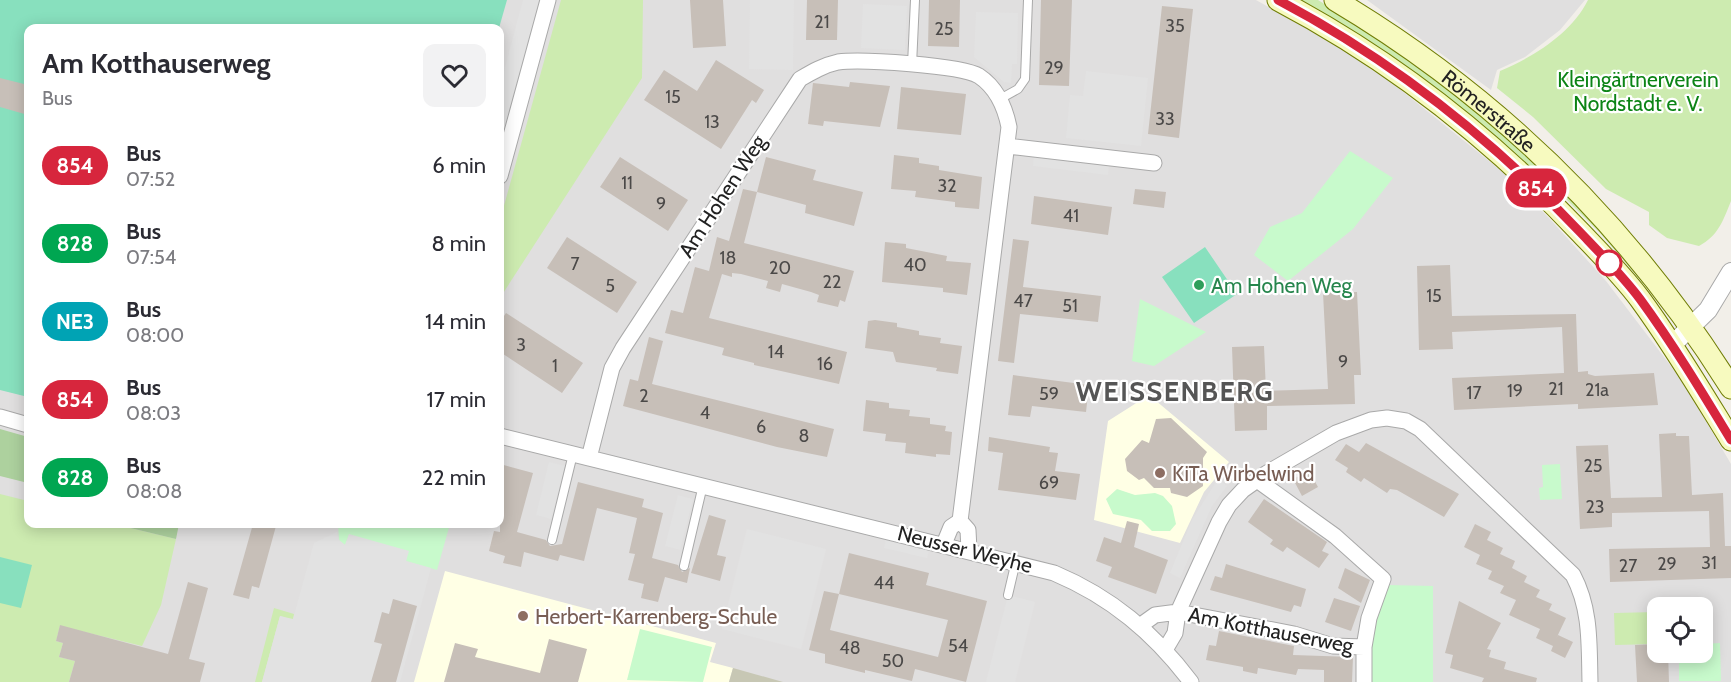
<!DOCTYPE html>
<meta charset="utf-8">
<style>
:root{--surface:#fff;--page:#f2f2f3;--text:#2b2b33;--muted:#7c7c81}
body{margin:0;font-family:Cabin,sans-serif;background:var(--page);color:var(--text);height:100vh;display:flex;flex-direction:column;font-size:22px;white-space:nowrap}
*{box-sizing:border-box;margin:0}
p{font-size:20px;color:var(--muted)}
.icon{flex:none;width:33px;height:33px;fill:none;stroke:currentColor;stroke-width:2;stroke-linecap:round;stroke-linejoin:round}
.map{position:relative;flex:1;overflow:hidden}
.panel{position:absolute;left:24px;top:24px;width:480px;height:504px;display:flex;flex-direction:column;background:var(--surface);border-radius:12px;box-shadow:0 3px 15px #0003}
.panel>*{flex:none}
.badge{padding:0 12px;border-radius:20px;font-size:21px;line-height:39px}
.tools{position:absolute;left:1647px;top:597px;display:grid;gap:12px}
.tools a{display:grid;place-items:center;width:66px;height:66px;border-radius:12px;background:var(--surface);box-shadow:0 3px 15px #0003;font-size:30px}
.map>.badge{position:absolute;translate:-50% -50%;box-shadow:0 0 0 3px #fff}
.round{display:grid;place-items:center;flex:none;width:63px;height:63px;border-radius:12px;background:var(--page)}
.head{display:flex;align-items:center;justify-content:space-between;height:102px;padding:0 18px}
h1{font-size:28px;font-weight:700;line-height:45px}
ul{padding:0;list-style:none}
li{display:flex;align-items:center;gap:18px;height:78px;padding:0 18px}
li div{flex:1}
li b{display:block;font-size:22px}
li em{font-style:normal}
li .badge{min-width:66px;font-weight:700;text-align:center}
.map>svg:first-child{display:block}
.residential{fill:#e0dfdf;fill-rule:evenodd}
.education{fill:#ffffe5}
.construction{fill:#c7c7b4}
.grass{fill:#cdebb0}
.forest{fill:#add19e}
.park{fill:#c8facc}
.pitch{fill:#88e0be}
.parking{fill:#e2e2e2}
.building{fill:#c7bfb8;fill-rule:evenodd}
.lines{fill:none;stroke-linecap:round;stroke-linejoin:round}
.service-casing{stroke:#a9a9a9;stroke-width:10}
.minor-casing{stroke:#a9a9a9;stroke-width:17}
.tertiary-casing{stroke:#a9a9a9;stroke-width:20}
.secondary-casing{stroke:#707d05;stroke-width:23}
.service{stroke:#fff;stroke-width:8}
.minor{stroke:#fff;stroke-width:15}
.tertiary{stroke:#fff;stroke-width:18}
.secondary{stroke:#f7fabf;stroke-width:21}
.line-casing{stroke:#fff;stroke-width:14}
.line{stroke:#d7263d;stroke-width:9}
.stop-dot{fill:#fff;stroke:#d7263d;stroke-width:3}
.leisure-dot{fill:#2e9e5b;stroke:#fff;stroke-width:2}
.education-dot{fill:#8d6e63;stroke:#fff;stroke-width:2}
.labels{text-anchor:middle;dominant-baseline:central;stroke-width:4.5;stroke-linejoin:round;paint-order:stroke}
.number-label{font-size:18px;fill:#4b4948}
.park-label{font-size:21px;fill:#0c8416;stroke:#fff}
.street-label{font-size:21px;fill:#222;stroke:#fff}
.leisure-label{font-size:21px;fill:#27864d;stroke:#fff;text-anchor:start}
.education-label{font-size:21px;fill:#785e54;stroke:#fff;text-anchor:start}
.district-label{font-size:27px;font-weight:bold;letter-spacing:1.5px;fill:#555;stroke:#fff}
</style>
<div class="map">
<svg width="1731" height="682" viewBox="0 0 1731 682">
<rect width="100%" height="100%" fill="#f2efe9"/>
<path class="residential" d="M0,0H1256L1339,47L1396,86L1504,173L1549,218L1606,281L1683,382L1731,464V682H0ZM28,28H500V524H28ZM1658,608H1702V652H1658Z
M1367,0H1585L1560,30L1525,57L1497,70L1491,90Z"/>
<path class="education" d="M1149,395L1229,462L1204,492L1180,543L1094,520L1108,421Z
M445,571L716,643L710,662L733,668L729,682H414Z"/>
<path class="construction" d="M733,668L783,682H729Z"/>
<path class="grass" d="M561,0H643L642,78L500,298V220Z
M1298,0H1318L1372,33L1420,66L1535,160L1651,285L1647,288L1600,233L1561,194Z
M1588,0H1731V201C1723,221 1718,236 1699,246L1667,238L1649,225V212L1606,189L1533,117L1497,88L1500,71C1533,57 1571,34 1588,0Z
M0,494L28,501V524H114L176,539L161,605L142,646L60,626L56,641L63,643L59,657L75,661L69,682H0Z
M274,608L294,614L293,620L280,616L262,682H255Z
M1657,612V644L1615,645L1614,613Z"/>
<path class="forest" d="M0,429L28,437V483L0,476Z
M114,524H179L176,539Z"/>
<path class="park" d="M1350,151L1393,178L1353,229L1288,281L1254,255L1270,227L1302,213Z
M1140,299L1206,332L1154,366L1132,361Z
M1560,464L1562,499L1540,500L1539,488L1543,487L1542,465Z
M1117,489L1135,495L1155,493L1163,496L1172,506L1176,524L1170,531H1152L1141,520L1113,514L1106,499Z
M338,524H450L437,570L406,561L408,551L349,535L345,545L339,540Z
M1388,585L1433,586V682H1369V642Z
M640,629L712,647L703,682L627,680Z
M1720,643L1721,681H1679V653L1702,652L1703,644Z"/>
<path class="pitch" d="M0,0H507L499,28H28V397L0,390Z
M1205,247L1237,294L1194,323L1162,277Z
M0,557L32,565L21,608L0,603Z"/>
<path class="parking" d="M523,0H539L500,147V86Z
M750,0H794L793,70L749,69Z
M863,4L907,6L905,50L861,48Z
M976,12L1018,13L1017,64H1012L1011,83L1004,82L974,57Z
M1086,71L1148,78L1141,146L1066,138L1070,95L1083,96Z
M1034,155L1109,163L1108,175L1033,166Z
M549,462L565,466L551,519L536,515Z
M1218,479L1227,486L1212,506L1180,578L1170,573L1192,520Z
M678,495L693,499L680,550L665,546Z
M747,529L826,549L801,649L722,629Z
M337,532L339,540L345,545L349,534L409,551L406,561L431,568L400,682H262L280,616L293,619L314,543Z
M887,535L930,546L927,558L884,548Z
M1008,595L1035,602L1015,682H986Z"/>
<path class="building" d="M690,0H723L726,46L693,48Z
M807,0H838L837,40H806Z
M929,0H960L959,47L928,46Z
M1041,0H1072L1069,86L1039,85Z
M1162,6L1193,9L1179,138L1148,134Z
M716,60L764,90L756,103L752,100L721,149L644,100L664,70L697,91Z
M0,78L28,85V115L0,107Z
M850,82L890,86L880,127L824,121L823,126L808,124L813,83L849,87Z
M901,87L966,94L961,135L897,129Z
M894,155L919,158V163L939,166V170L982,177L979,209L955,207V202L915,197L916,191L891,189Z
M620,157L688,200L668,231L600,187Z
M766,157L816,170L813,180L863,192L854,226L805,213L806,205L757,192L744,243L854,271L845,302L840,300L838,307L817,302L819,295L811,292L782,284L780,292L766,288L768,281L741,274L732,273V277L722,274L709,318L847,352L839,384L754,365V363L722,355L724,348L665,333L671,310L683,313L695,267L709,271L717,237L729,241L743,189L757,192Z
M1135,189L1166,192L1164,208L1133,204Z
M1034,196L1112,207L1108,235L1031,224Z
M567,237L637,282L617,313L547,268Z
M1013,239L1029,241L1023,287L1101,296L1098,322L1020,314L1014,363L998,361Z
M885,242L906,244V248L947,256L946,261L971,263L967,295L943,292V288L882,282Z
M1450,265L1452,316L1576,314L1578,372L1588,371V374L1595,376L1654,373L1658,405L1578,409V404L1454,410L1452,378L1564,373L1562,327L1452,332L1453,349L1419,350L1417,266Z
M1357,292L1361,375H1354L1355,404L1267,406V430L1235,431L1232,347L1264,346L1266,391L1328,389L1323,293Z
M506,313L583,363L562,393L500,352V322Z
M875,320L897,323V327L919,331V335L941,338L940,343L962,346L958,374L936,371L937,368L896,362L893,352L865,348L868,321Z
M649,337L663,341L652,384L834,429L827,457L777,447L623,406L630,379L638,381Z
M1013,375L1089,385L1086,412L1032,406L1030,417L1008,415Z
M866,400L889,403V408L910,410L909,416L930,418V424L946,426L945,431L952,432L950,455L936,454V457L905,453L906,443L885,441L886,434L863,431Z
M1171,418L1207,452L1203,458V486L1187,497L1171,493L1170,488H1154L1144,478L1139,480L1127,471L1125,459L1142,440L1149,443L1156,419Z
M1676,433V436H1689L1692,495L1723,493L1725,546H1731V578L1610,582L1609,549L1710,547L1709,511L1612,513V527L1580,529L1576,446L1608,445L1611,498L1662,497L1659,434Z
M989,437L1050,447L1049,452L1058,453L1055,471L1080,474L1076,500L998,490L1003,453L988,451Z
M1366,443L1459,494L1444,517L1397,490L1390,489L1387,493L1364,478L1361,482L1346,472L1348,468L1335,460L1346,444L1359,452Z
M500,464L533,473L517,532L546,540L550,546L562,544L578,482L644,499L642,507L663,513L652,558L678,565L682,572L690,568L687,583L665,577L658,602L641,598L644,584L628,580L635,554L629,553L637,518L597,508L584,561L560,555L558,561L524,552L521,567L503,563L505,556L489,551L494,531L500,532Z
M1309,471L1318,487L1302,496L1293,479Z
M1264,499L1327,542L1322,551L1329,554L1319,568L1287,547L1283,552L1270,544L1273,540L1248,522Z
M709,515L726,520L717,555L726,557L720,581L691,573Z
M1127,521L1139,524L1134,547L1168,560L1156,594L1108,577L1112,567L1096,561L1104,537L1121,543Z
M253,524L276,526L259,588L252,586L249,599L233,595Z
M1475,524L1491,532L1487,540L1503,548L1500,554L1515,561L1512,568L1527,576L1524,582L1540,590L1536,597L1552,604L1549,610L1566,618L1556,639L1558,635L1573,642L1565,658L1551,651L1553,646L1536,638L1540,629L1509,615L1516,600L1500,593L1504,586L1488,579L1492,571L1476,564L1480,555L1464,547Z
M849,553L929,573L926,585L987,601L966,682L915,669L912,681L865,670V673L825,663V654L809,650L824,591L839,594ZM839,594L948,620L938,657L830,630Z
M1226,564L1306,589L1301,607L1294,605L1291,612L1210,590L1215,576L1222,578Z
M1345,568L1370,580L1361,603L1338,588Z
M188,582L208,588L189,659L205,663L200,682H69L75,661L59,657L63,643L56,641L60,625L168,654Z
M1334,598L1360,606L1351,631L1325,622Z
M393,599L417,606L396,682H371L382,644L374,642L382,612L389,614Z
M1459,601L1501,623L1487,649L1491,650L1489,657L1506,662L1504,669L1537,678L1536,682H1482L1484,678L1450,668L1453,655L1445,653Z
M1219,631L1294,646L1293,655L1353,657L1352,682H1324V670L1298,669L1296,675L1258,668L1257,674L1243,671V667L1206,660L1209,645L1216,646Z
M549,639L587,649L578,682H444L455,643L478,649L475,657L540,673Z
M1658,644V652H1668L1669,682H1637L1635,645Z"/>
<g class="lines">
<g class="service-casing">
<path id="service" d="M912,65L915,0
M1000,99L1018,89L1025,79L1028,0
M552,540L573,454
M684,566L703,485
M1008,595L1016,561"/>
</g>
<g class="minor-casing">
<path id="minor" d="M1007,146L1154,163
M500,176L548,0
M0,417L28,425
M500,436L1054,573C1111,597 1154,633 1191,682
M589,458L612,368L623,348L800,79C812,72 824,65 838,62C861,59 961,65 979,76C997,88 1005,107 1009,127L960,521L951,527L944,544
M960,521L968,530L969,550
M1141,625L1155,615L1178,612L1294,634L1333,646L1364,647L1369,618L1383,579L1335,536L1257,480
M1165,650L1175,633L1178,612L1219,522L1229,505L1243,490L1267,473L1336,433L1371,420L1387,418L1406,421L1420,429L1573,575C1591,609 1589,644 1590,682
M1364,682V647"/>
</g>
<g class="tertiary-casing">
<path id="tertiary" d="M1671,346L1708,310L1731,272"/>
</g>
<g class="secondary-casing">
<g id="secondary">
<path d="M1278,0C1390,59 1492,139 1579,231C1600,253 1622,275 1640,299C1673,344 1702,393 1731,440"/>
<path id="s1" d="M1335,0C1498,97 1631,228 1731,388"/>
</g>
</g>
<use href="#service" class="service"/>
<use href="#minor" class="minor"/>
<use href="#tertiary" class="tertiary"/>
<use href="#secondary" class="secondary"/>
</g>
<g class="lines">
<g class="line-casing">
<path id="line" d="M1278,0C1390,59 1492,139 1579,231C1600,253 1622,275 1640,299C1673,344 1702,392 1731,440"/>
</g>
<use href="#line" class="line"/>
</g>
<circle class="stop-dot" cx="1609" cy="263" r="12"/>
<circle class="leisure-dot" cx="1199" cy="285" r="6"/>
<g class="education-dot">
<circle cx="1160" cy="473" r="6"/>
<circle cx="523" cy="616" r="6"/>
</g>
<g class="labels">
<g class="number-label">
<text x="822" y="22">21</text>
<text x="1175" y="26">35</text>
<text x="944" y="29">25</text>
<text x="1054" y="68">29</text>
<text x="673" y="97">15</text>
<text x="1165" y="119">33</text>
<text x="712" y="122">13</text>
<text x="627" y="183">11</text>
<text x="947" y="186">32</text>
<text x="661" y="204">9</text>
<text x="1071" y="216">41</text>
<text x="728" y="258">18</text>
<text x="575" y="264">7</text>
<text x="915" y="265">40</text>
<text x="780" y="268">20</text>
<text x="832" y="282">22</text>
<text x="610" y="286">5</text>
<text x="1434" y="296">15</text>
<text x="1023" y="301">47</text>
<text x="1070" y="306">51</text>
<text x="521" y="345">3</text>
<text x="776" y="352">14</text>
<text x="1343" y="362">9</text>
<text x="825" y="364">16</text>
<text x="555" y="366">1</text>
<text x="1556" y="389">21</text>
<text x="1597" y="390">21a</text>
<text x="1515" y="391">19</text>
<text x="1474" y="393">17</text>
<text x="1049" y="394">59</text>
<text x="644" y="396">2</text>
<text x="705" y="413">4</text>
<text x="761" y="427">6</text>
<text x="804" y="436">8</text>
<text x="1593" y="466">25</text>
<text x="1049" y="483">69</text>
<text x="1595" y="507">23</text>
<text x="1709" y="563">31</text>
<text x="1667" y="564">29</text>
<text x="1628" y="566">27</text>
<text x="884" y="583">44</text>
<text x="958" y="646">54</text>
<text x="850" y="648">48</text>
<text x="893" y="661">50</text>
</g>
<g class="park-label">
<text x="1638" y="79">Kleingärtnerverein<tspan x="1638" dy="24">Nordstadt e. V.</tspan></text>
</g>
<g class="street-label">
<text stroke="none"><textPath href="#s1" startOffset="190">Römerstraße</textPath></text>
<text transform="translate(722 196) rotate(-57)">Am Hohen Weg</text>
<text transform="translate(965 549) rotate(14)">Neusser Weyhe</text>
<text transform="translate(1271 630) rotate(11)">Am Kotthauserweg</text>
</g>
<g class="leisure-label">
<text x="1211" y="285">Am Hohen Weg</text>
</g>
<g class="education-label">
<text x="1172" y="473">KiTa Wirbelwind</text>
<text x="535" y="616">Herbert-Karrenberg-Schule</text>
</g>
<g class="district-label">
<text x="1175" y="391">WEISSENBERG</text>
</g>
</g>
</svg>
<div class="tools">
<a><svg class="icon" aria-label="locate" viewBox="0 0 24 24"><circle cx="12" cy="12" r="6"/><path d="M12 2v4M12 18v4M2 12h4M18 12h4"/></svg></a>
</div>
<b class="badge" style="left:1536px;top:188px;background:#d7263d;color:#fff">854</b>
<section class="panel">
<div class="head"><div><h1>Am Kotthauserweg</h1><p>Bus</p></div><a class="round"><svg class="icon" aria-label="heart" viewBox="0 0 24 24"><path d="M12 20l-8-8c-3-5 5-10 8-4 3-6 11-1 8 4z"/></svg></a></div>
<ul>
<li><span class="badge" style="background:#d7263d;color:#fff">854</span><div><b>Bus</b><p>07:52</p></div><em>6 min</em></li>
<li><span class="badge" style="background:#00a651;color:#fff">828</span><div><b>Bus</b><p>07:54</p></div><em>8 min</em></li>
<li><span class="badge" style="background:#00a3b4;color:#fff">NE3</span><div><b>Bus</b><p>08:00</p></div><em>14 min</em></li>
<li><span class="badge" style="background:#d7263d;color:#fff">854</span><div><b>Bus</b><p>08:03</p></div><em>17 min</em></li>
<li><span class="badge" style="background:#00a651;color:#fff">828</span><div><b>Bus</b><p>08:08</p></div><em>22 min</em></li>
</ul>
</section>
</div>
